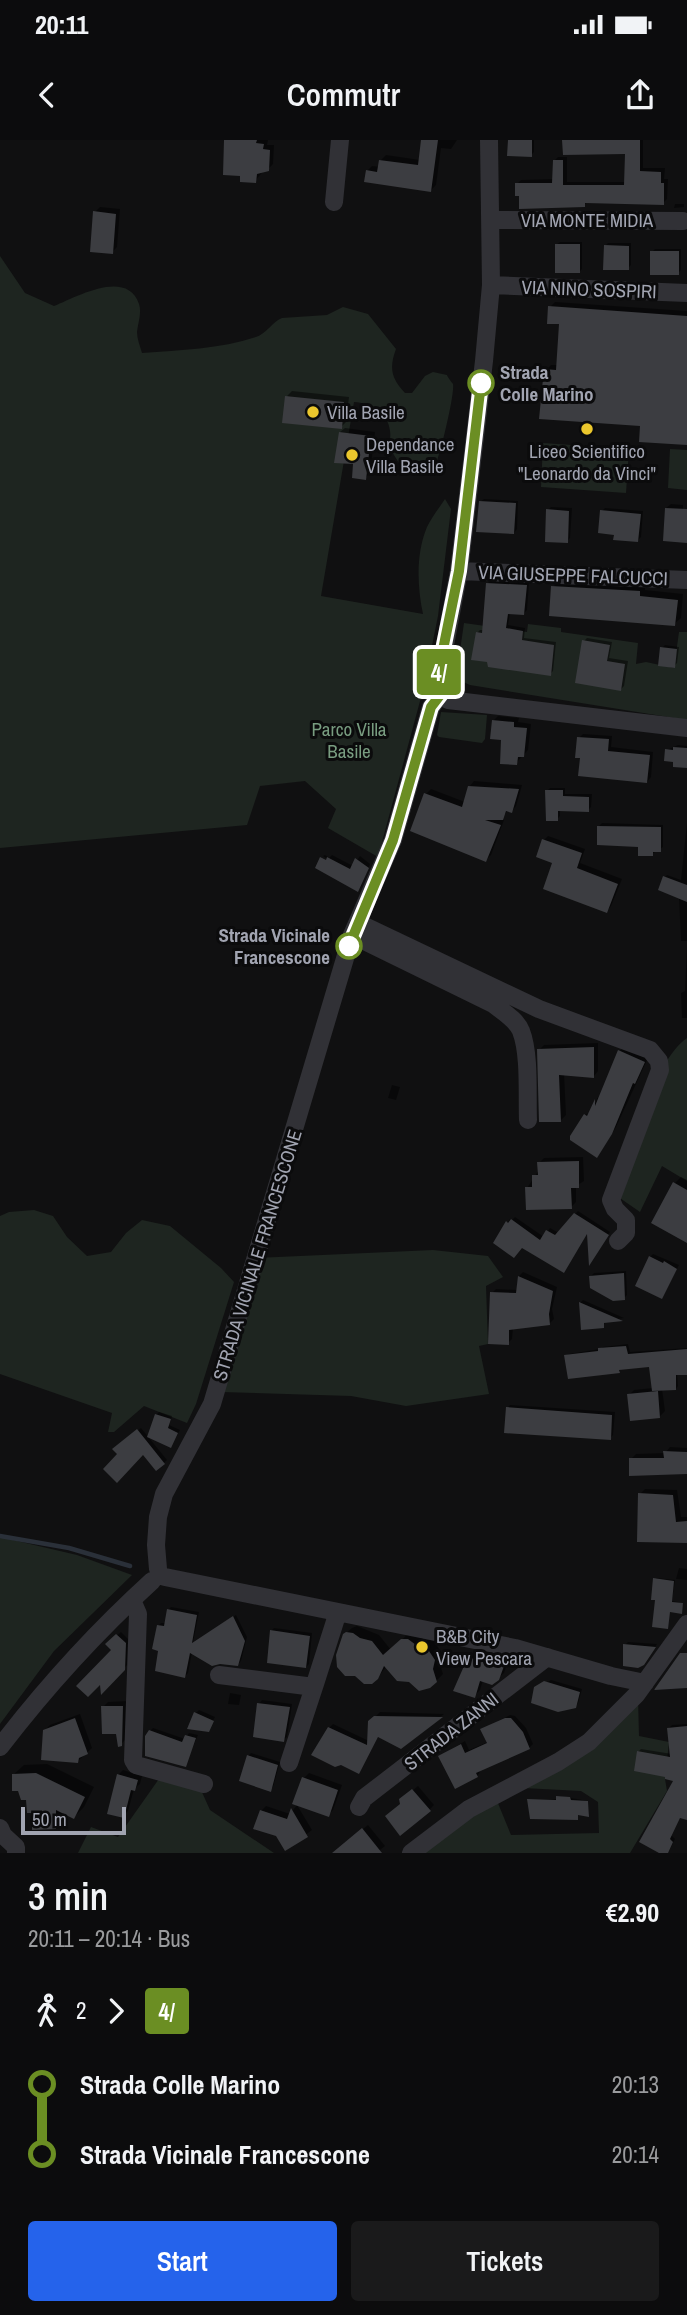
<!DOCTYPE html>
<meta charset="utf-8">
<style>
:root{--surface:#0c0c0d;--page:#1a1a1b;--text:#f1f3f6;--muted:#9a9b9d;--accent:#2563eb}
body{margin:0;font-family:"Archivo Narrow",sans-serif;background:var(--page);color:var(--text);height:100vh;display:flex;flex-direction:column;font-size:26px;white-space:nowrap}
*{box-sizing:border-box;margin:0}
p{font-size:23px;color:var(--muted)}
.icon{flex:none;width:38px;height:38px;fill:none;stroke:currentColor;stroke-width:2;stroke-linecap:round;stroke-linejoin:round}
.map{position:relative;height:1713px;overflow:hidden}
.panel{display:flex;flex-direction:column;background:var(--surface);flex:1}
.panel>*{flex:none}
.badge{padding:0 14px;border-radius:5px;font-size:24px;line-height:46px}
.scale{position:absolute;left:21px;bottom:18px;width:105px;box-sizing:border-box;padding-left:7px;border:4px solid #a1a4b1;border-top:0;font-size:19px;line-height:24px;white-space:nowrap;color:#a1a4b1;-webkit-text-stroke:5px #0b0b0c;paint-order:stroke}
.map>.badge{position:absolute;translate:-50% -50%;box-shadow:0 0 0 4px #fff}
.legs{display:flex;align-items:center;gap:10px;height:77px;padding:0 28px;font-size:23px}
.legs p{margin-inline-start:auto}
.head{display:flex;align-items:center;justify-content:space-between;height:119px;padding:0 28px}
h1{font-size:38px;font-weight:600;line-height:52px}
.button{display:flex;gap:14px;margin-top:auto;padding:14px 28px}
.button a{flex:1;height:80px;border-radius:7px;background:var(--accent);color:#fff;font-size:28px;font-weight:600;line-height:80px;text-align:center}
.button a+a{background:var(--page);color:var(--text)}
ul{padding:0 28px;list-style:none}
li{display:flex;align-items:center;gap:24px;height:70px;font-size:26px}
li i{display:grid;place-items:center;width:10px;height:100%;margin:0 9px;background:currentColor}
li i::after{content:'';width:18px;height:18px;margin:-9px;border:5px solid;border-radius:50%;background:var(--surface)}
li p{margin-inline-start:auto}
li:first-child i{background:linear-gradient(#0000 50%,currentColor 0)}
li:last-child i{background:linear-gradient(currentColor 50%,#0000 0)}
.status{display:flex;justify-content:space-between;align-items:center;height:49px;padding:0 35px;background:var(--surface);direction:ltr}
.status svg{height:19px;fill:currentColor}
header{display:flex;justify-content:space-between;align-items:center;height:91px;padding:0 28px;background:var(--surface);font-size:32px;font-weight:600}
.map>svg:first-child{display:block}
.green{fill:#1e2520}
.shadow{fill:#0007}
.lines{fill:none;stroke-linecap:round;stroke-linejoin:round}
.stream{stroke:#2a3039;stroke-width:4.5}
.building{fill:#3c3d41}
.minor{stroke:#313136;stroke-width:18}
.line-1-casing{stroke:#fff;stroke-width:16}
.line-1{stroke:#6b8e23;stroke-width:10}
.stop-1-dot{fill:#fff;stroke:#6b8e23;stroke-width:3.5}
.poi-dot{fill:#ebc72d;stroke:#0b0b0c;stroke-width:2.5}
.labels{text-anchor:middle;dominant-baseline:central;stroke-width:6;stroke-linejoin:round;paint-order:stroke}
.street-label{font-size:19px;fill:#a1a4b1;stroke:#0b0b0c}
.stop-label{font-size:19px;font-weight:bold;fill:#a1a4b1;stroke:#0b0b0c;text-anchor:start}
.poi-label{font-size:19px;fill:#a1a4b1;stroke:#0b0b0c;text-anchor:start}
.park-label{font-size:19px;fill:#789c80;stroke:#0b0b0c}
</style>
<div class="status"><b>20:11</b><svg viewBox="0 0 49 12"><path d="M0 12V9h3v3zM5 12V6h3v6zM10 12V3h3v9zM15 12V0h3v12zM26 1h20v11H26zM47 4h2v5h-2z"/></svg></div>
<header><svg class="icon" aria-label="back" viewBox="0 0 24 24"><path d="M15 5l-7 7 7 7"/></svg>Commutr<svg class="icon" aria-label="share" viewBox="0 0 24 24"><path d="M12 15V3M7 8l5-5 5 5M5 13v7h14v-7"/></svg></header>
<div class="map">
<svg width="687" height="1713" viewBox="0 0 687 1713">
<rect width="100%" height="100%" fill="#101011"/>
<path class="green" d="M0,116L25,153L54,166C76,157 127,128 139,164C142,173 138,182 137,192C137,199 140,206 142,213C180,210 220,209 256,197C266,194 272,182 282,178L327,175L343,167L368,174L396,209C389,228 391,238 405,253H412L425,236L433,232L447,235C447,236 452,243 453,244C455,253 440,316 435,326L424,329L399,323C396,318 392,313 391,308C389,302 391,297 390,291C388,272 371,263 354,262L321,456L423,474C417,446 416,413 427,387C432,377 439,368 445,359L451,369L438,476L423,550L378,717L328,688L336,669L305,641L260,646L247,685L0,708Z
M543,303L629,309L626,353L541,347Z
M670,309L687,310V350L668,348Z
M464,483L527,492L528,484L561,488V492L638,503L636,524L646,522L674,528L679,492H687V580L470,545L461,541L457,531Z
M441,572L487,575L485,599L482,603L439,597L437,595Z
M687,898V1041L662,1026L640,1072L614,1054C628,1015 654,920 687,898Z
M34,1070L53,1076L67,1097L87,1116L111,1112L126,1093L142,1080L170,1086L221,1128L234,1142L196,1264L187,1283L144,1266L114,1292H108L112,1273L0,1234V1076L9,1072Z
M433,1110L488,1116L503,1137L486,1146L488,1204L479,1206L489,1254L406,1266L351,1256L221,1252L256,1118Z
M0,1397L77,1415L132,1435L54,1511L0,1584Z
M638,1558L639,1596L669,1602L665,1639L667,1651L630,1713H411L495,1656L511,1695L599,1693L598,1662L581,1651L523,1648Z
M161,1636L201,1650L210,1670L274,1713H78L91,1687L118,1697Z"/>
<path class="shadow" d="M226,0H268L267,5H274L273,24L268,29H265L255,41L242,35Z
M423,0H457L451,9L441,8L436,45L431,50L367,31L372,26L380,27L381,20L386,15L420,20Z
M509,0H534V12L531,15Z
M564,0H643V28H665L664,39H668L667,59L663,63L588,61L584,65L521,54L517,44L521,40L554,39V21L558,17H567V42H626V12Z
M675,64H684V67L674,68Z
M100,67L120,69L117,107L112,112L95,72Z
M560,102H582V129L579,132L556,105Z
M608,103H631V125L628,128L605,106Z
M655,109H681V130L678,133L652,112Z
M555,162L687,171V304L642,285L546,230L551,225H558L561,183L550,167Z
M292,251L349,257L346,282L341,287L287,256Z
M345,288L375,292L370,333L365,338L340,292Z
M484,359L518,361L517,389L514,393L480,362Z
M671,364L683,365V376H687V401L666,368Z
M551,367L572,368L570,398L567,401L548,370Z
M605,368L643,371L641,397L638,400L615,393L602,371Z
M490,441L529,443L527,470L524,473L510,472L508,485L525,488L524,498L556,502L553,531L550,534L477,493L480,490H484L487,444Z
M559,441L645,446V450L683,454L681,478L674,484L553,447Z
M587,498L612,502L609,518L628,521L624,546L621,549L584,501Z
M665,505L679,507L677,523L674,526L662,508Z
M498,576L519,578L518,582L531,584L528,610L516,623L493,581Z
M583,594L612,596L611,607L653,612L651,637L647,642L581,617L579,598Z
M678,605L687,606V626L667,610Z
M474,641L522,645L516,666L512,671L508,670L501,679L504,680L491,715L486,720L426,654L431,649L465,662L469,647Z
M550,648H565V654H592L591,667L588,670H560V676L557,679L547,651Z
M602,683L663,685V707L652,714L640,705L599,686Z
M687,683V801H681L679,757L665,737L667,735L681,740Z
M548,696L585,709L580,723L622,739L611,766L607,771L554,721L544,700Z
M325,715L329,718L332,715L353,726L360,716L370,724L361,747L358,750L334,724L323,716Z
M687,807V878H682L681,853L685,851Z
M598,903V931L594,936L564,933L566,975L561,980L539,910L544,905Z
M624,907L648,918L616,987L601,1011L585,975L591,972L598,957L599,961L620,911Z
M392,945L400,947L396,960L388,958Z
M583,1017L584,1041L576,1046V1062L571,1067L527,1048L539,1030V1023L544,1018Z
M681,1037L687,1040V1101L674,1044Z
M578,1071L610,1092L590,1122L589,1090L522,1106L495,1102L510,1079L512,1080L515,1077L544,1097L550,1088L559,1093Z
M653,1114L679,1125L662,1157L650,1117Z
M626,1131L627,1155L624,1158L591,1136L594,1133Z
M523,1132L557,1147L552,1169L554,1179L550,1183L513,1188L512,1199L508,1203L492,1153L496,1149L518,1150L519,1136Z
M583,1160L624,1178L606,1181L603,1186L583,1188L580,1163Z
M628,1204L630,1212L687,1208V1233H677L678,1246L676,1249H662L665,1271L660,1276L629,1255L634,1250L653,1248L651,1225L622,1228L619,1231L566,1216L569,1214L600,1209L603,1207Z
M510,1265L615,1272L613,1295L610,1298L507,1268Z
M159,1272L172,1276L169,1285L180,1290L171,1306L156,1275Z
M141,1288L167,1320L157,1329L144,1313L119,1314L118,1307Z
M670,1307L687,1308V1332L631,1319L636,1314L665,1313Z
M645,1349L677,1350L681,1377H687V1401L640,1354Z
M679,1428L687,1429V1440L676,1439Z
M656,1438L675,1440L672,1461L683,1463L681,1472L670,1470L667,1487L657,1458Z
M171,1467L199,1472L193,1502L236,1475L247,1497L241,1521L238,1524L192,1512L188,1533L185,1536L160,1510L158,1486L161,1483H166L168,1470Z
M357,1486L379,1495L391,1510L409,1493H415L423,1499L434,1501L441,1512L439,1521L443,1534L430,1547L387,1526L377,1538L344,1495L352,1488Z
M274,1488L312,1493L309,1524L306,1527L271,1491Z
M121,1492L128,1499L127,1525L102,1551L113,1510L108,1504Z
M628,1502L657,1504L646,1520L625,1505Z
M485,1512L508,1521L504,1533L498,1538L483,1540L480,1550L475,1555L470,1518L475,1513L482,1515Z
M551,1540L582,1549L578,1563L575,1567L536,1548Z
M230,1553L241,1555L239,1565L228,1564Z
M262,1560L292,1564L287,1597L283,1600L259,1564Z
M128,1561L126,1599L121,1604L117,1592L103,1567L108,1562Z
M199,1570L215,1577L208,1590L196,1573Z
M380,1572L444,1574L401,1607L379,1595L359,1632L342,1623L329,1588L333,1584L369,1601L370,1582Z
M80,1574L92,1608L78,1621L45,1590L50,1585Z
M510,1575L515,1576L526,1588L533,1604L529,1608L479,1630L480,1632L477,1636L440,1616L465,1601L469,1610L488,1602L482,1590Z
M687,1584V1678L681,1676L671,1695L675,1699L668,1712L663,1713L675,1640L638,1612L641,1609L672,1614L669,1588L672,1585Z
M153,1588L185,1599L189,1593L198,1595L185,1625L150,1591Z
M251,1613L280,1622L273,1647L270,1650L248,1616Z
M47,1624L94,1647L84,1667L74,1677L65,1672V1677L55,1688L34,1671L13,1635L24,1625Z
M123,1630L142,1636L140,1644L134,1649L128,1671L123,1676L118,1635Z
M309,1633L342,1645L333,1670L328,1675L304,1638Z
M418,1646L434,1665L429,1670L402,1664L404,1658Z
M559,1656L588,1661L589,1674H578L577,1678L529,1660L558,1659Z
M297,1665L312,1690L286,1709L261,1671L266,1666L290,1674Z
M368,1685L385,1706L380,1710L377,1713H334Z"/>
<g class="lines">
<path class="stream" d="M0,1396L69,1408L130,1426"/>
</g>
<path class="building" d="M224,0H257L256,3L264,4L263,9L270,10L269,31L257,34L256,43L240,42V36L223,35Z
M421,0H438L431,52L364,42L366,30L377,32L379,20L418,25Z
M508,0H532V17L507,16Z
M562,0H640V31L661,32V43H664V65L585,63V67L519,69V56H515V43H552L553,20H563V45H624L625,14L563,15Z
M93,71L116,74L113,114L90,112Z
M555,104H580V133H555Z
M604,105L629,106V130H603Z
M650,111H679V135H650Z
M548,166L687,176V305L639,302L640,286L539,279L544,229L556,230L559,184H547Z
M285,256L344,262L342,289L282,283Z
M339,292L371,296L366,340L352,338L353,324L334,323Z
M479,361L516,363L514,394L476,392Z
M665,368L687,369V403L663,401Z
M546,369L569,371L568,403L545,402Z
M600,370L641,374L638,402L613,400L614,395L598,393Z
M486,443L527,445L524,475L508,474L506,488L523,491L522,500L554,505L551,536L488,527L487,522L471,520L476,492L482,493Z
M551,446L640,451V456L678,460L675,486L549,476Z
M582,500L610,505L607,521L625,524L621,551L575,543Z
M660,507L677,509L675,528L658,526Z
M492,580L514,582V587L527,588L524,617H518L517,625L500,624L501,600L490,599Z
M577,597L609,599L608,611L650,615L647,643L578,636L580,618H575Z
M673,607L687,608V628L673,627V622L664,621L665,609L673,610Z
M468,646L519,649L512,673L506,671L503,680H485L501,685L486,722L410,691L424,653L462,667Z
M545,650H563V656L589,657V672L558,671V681H546Z
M597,686L661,687V712H653V716H638V707L597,705Z
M542,699L582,713L577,728L618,744L607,773L543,749L552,723L536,717Z
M320,717L326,720L327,717L350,729L355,718L369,728L358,752L315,728Z
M663,736L687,745V762L658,750Z
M594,907V938L559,935L561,982H539L537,909Z
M618,910L645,922L635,944L633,943L612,994L597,1018L570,1000V996L584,974L587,976L595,959V966Z
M579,1021V1048H571L572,1069L526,1070L525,1047H532V1035H538L537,1022Z
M673,1042L687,1050V1103L651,1083Z
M574,1073L609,1095L589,1126L587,1094L564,1133L522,1108L514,1118L493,1103L506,1081L508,1083L511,1079L540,1100L546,1090L555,1095Z
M649,1116L663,1123L664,1121L677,1129L662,1159L635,1146Z
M624,1133L625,1160L613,1161L590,1148L589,1136Z
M518,1136L553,1151L549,1174L550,1185L509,1190V1205L488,1204L490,1152L516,1153Z
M579,1162L623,1181L604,1183V1188L581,1190Z
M626,1206L628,1214L687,1209V1235H676V1250L652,1251L649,1227L619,1230L620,1233L568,1239L564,1215L598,1211V1208Z
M658,1251L660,1278L630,1281L627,1254Z
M506,1267L612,1275L611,1300L504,1293Z
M155,1274L171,1279L168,1288L178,1293L171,1308L147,1297Z
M137,1289L165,1324L156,1331L143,1315L117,1343L103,1329L117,1314L112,1309Z
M663,1311L687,1312V1334L629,1336V1318H664Z
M638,1353L673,1355L676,1382L687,1381V1403L637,1402Z
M653,1438L674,1441L672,1462L683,1463L682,1474L670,1472L668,1489L652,1487L655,1460H651Z
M167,1469L197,1475L192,1503L233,1476L245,1501L238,1526L220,1524L212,1526L190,1513L185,1538L155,1531L158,1511L152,1509L157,1485L164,1486Z
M270,1490L310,1496L306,1528L267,1523Z
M346,1492L353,1493L360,1498L372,1501L383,1515L401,1499H408L416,1505L427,1508L435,1520L433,1529L437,1542L430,1548L419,1551L409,1542L397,1541L384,1526L378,1539L372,1544H364L355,1536H345L337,1527L336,1515L343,1494Z
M116,1494L126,1503L125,1530L101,1555L100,1545L88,1557L76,1546L111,1510L105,1504Z
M623,1504L656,1507L644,1525L638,1528L623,1526Z
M680,1513H687V1548L654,1550Z
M479,1516L504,1526L499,1540L492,1545L480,1541L475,1558L453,1551L468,1517L477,1520Z
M544,1541L580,1552L576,1568L558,1572L531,1563L534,1547Z
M257,1563L290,1567L284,1602L253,1597Z
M101,1566H123L122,1606L118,1607L116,1594H102Z
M194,1572L214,1581L209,1592L187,1589Z
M374,1576L443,1577L401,1609L378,1597L359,1634L341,1625L335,1627L311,1615L328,1587L367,1605L368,1581Z
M75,1578L88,1614L79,1618L78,1623L41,1620L43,1590Z
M505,1578H511L523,1592L530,1609L476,1633L478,1637L455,1649L438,1616L461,1604L465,1613L487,1603L480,1589Z
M687,1586V1680L680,1678L670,1699L673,1702L668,1713H659L639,1702L673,1641L665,1639V1637L634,1631L637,1611L670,1617L667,1588Z
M149,1590L182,1602L185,1595L196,1598L186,1627L145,1616V1596Z
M247,1615L278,1625L271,1652L239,1641Z
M36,1633L85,1657L74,1679L56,1670V1689L32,1690V1673H27L26,1660H21L18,1651H12V1634Z
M117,1634L138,1640L135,1651L131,1650L124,1678L107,1674Z
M302,1637L338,1650L329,1677L292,1664Z
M412,1649L431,1671L400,1696L385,1676L400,1664L399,1659Z
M556,1656L570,1657L571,1660L588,1661L589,1677L578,1675V1680L530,1679L527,1659L556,1660Z
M291,1668L308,1697L285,1711L276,1696L253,1689L260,1670L287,1679Z
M362,1688L382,1713H332Z"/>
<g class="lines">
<path class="minor" d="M489,0L491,145L484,221L459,431L437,547L443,556L448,560L687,588
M334,62L340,0
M490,80L683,81
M491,145L687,153
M459,431L687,440
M358,783L539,869L650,910L659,921L660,930L611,1060L615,1069L626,1080V1093L618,1101
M352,795L493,864C502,871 517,880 521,891C530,914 527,955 528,980
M158,1429L156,1405L158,1377L164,1354L212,1264L352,795L393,700L431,567L441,554
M165,1437L515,1508L611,1536L645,1543
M132,1460L138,1474L133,1620L136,1625L204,1644
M219,1535L314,1547L289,1623
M314,1547L338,1472
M0,1607C46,1547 96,1492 152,1441
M359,1667L364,1658L547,1517
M0,1688L3,1695L16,1707V1713
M411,1713L469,1669L558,1622L589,1602L636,1555L687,1484"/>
</g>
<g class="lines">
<g class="line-1-casing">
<path id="line-1" d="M349,806L393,700L431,567L441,554L436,544L459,431L481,243"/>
</g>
<use href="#line-1" class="line-1"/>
</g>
<g class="stop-1-dot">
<circle cx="481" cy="243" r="12"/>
<circle cx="349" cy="806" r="12"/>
</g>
<g class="poi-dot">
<circle cx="313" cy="272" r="7"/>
<circle cx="587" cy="289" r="7"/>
<circle cx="352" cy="315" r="7"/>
<circle cx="422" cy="1507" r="7"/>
</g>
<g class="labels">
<g class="street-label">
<text x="587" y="80">VIA MONTE MIDIA</text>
<text transform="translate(589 149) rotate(2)">VIA NINO SOSPIRI</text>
<text transform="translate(573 435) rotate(2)">VIA GIUSEPPE FALCUCCI</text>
<text transform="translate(257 1115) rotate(-73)">STRADA VICINALE FRANCESCONE</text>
<text transform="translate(451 1591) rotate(-38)">STRADA ZANNI</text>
</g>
<g class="stop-label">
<text x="500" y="232">Strada<tspan x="500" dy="22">Colle Marino</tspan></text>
<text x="330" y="795" text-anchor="end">Strada Vicinale<tspan x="330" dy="22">Francescone</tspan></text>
</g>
<g class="poi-label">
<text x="327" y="272">Villa Basile</text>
<text x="366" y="304">Dependance<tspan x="366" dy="22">Villa Basile</tspan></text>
<text x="587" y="311" text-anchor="middle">Liceo Scientifico<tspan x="587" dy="22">"Leonardo da Vinci"</tspan></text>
<text x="436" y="1496">B&amp;B City<tspan x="436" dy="22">View Pescara</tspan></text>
</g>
<g class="park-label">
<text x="349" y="589">Parco Villa<tspan x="349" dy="22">Basile</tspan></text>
</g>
</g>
</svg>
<div class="scale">50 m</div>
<b class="badge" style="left:439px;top:532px;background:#6b8e23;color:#fff">4/</b>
</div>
<section class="panel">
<div class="head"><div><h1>3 min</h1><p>20:11 – 20:14 · Bus</p></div><b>€2.90</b></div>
<div class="legs"><svg class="icon" aria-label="walk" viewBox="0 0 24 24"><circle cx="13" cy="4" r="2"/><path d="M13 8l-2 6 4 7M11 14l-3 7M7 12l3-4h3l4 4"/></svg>2<svg class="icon" aria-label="forward" viewBox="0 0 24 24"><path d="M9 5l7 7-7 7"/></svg><b class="badge" style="background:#6b8e23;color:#fff">4/</b></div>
<ul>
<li><i style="color:#6b8e23"></i><b>Strada Colle Marino</b><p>20:13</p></li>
<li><i style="color:#6b8e23"></i><b>Strada Vicinale Francescone</b><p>20:14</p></li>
</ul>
<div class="button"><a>Start</a><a>Tickets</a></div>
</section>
